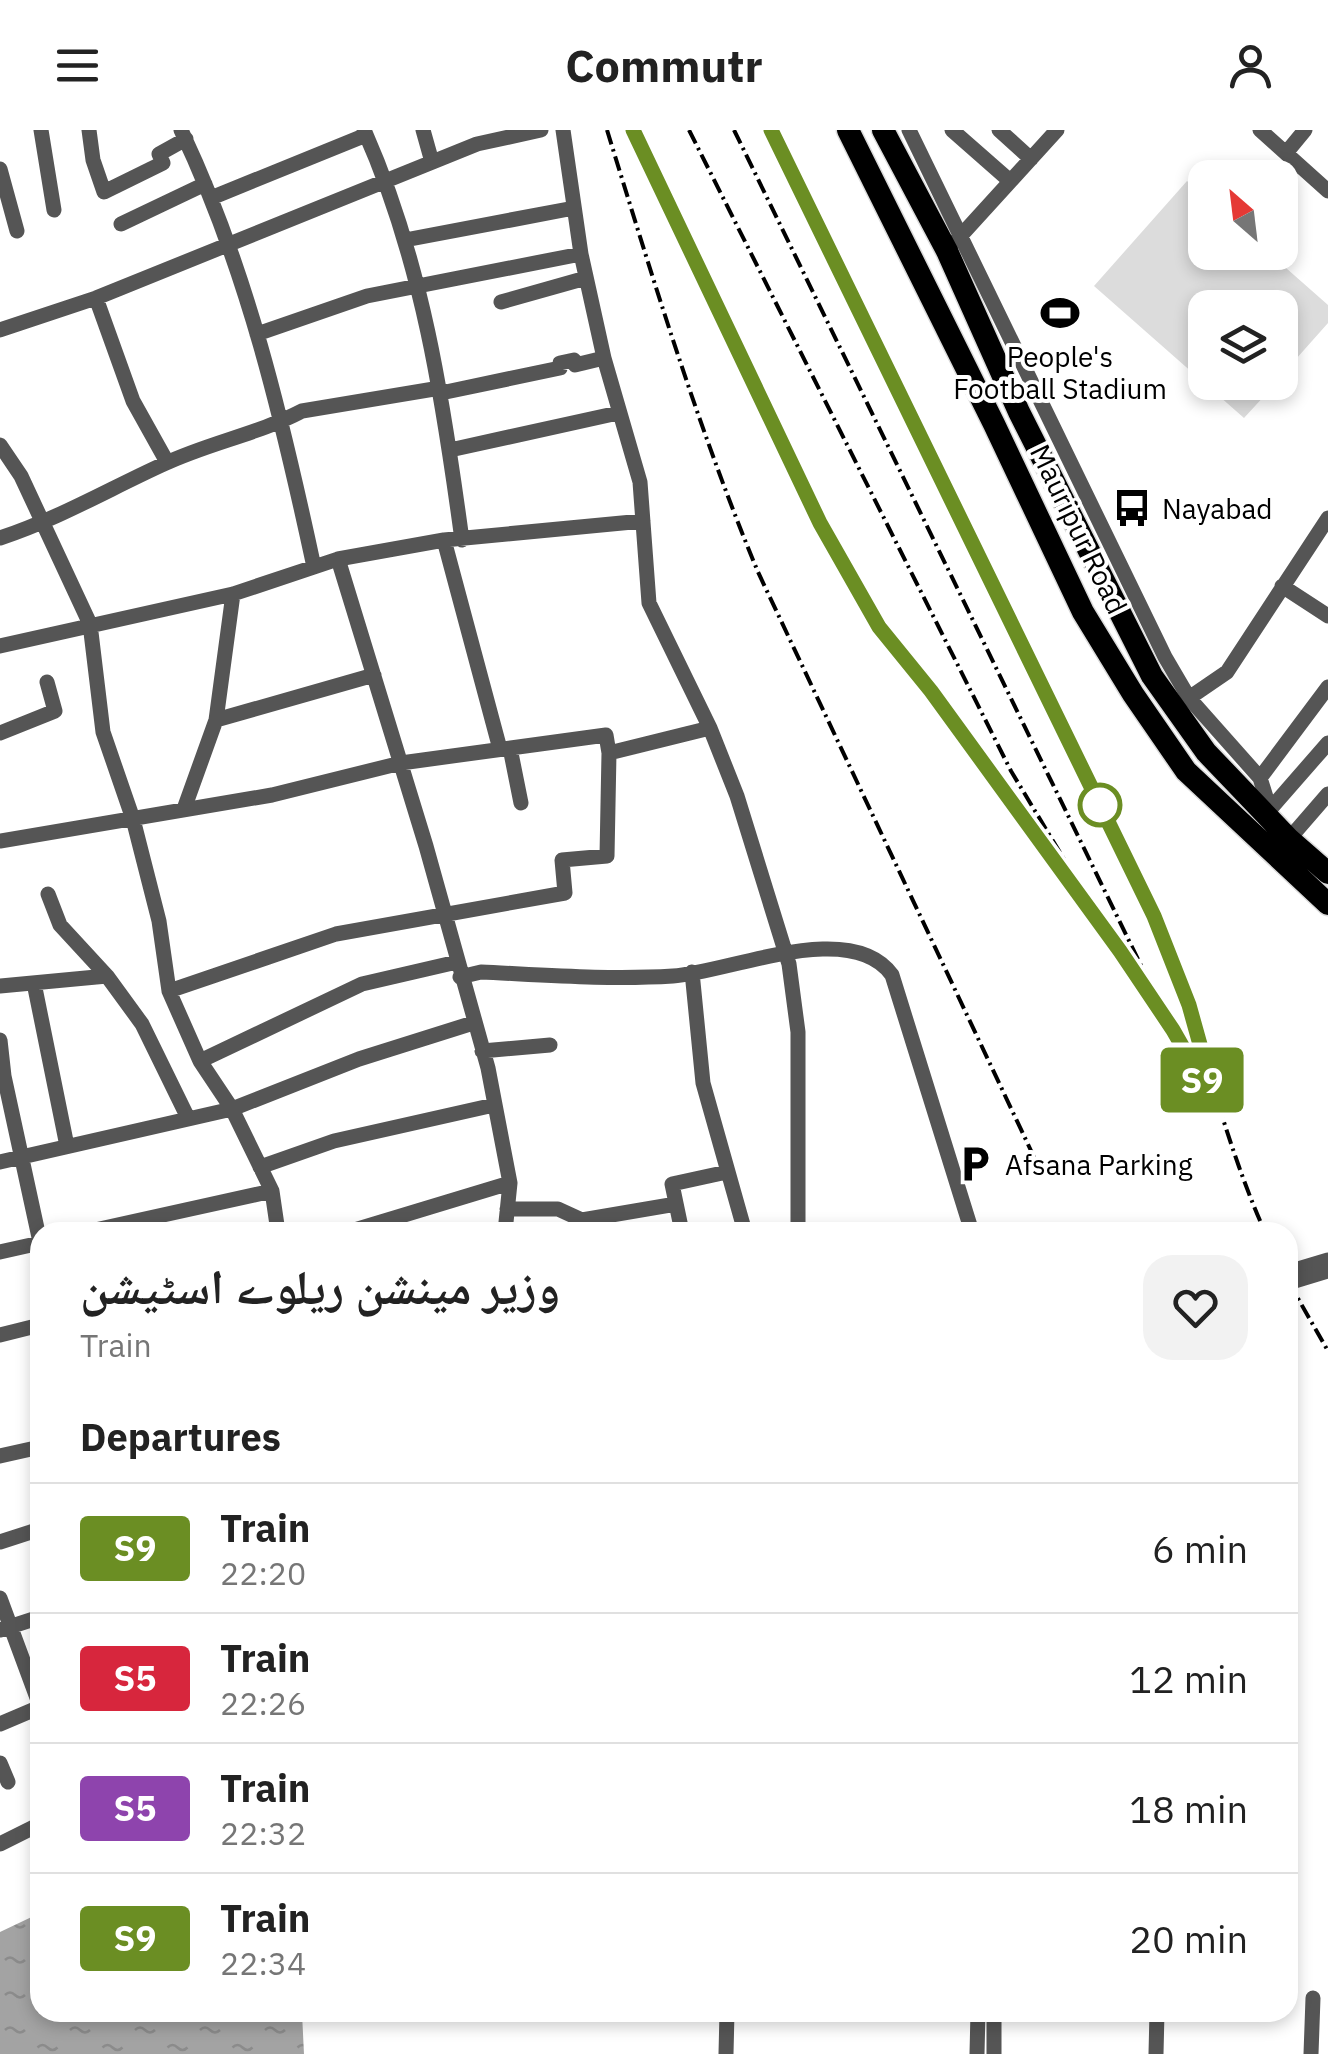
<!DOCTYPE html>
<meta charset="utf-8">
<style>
:root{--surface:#fff;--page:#f2f2f2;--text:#222;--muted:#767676;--line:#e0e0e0}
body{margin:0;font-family:"IBM Plex Sans","Noto Naskh Arabic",sans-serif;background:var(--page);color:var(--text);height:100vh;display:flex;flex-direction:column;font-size:38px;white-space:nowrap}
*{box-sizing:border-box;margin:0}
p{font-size:32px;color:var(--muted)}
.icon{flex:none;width:55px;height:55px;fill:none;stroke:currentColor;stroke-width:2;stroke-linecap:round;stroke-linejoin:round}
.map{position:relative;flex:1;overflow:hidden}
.side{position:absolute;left:30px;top:1092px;width:1268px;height:800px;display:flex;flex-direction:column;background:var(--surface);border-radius:30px;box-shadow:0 5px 15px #0003}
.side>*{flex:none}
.badge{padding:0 20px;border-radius:8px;font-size:35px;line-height:65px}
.needle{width:65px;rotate:332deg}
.tools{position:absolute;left:1188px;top:30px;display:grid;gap:20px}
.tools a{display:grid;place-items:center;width:110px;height:110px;border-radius:20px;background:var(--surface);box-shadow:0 5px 15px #0003;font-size:50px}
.map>.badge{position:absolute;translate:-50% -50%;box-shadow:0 0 0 5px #fff}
h2{padding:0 50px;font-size:38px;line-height:90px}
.round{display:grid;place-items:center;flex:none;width:105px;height:105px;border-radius:30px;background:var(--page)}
.headline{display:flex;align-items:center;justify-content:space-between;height:170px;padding:0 50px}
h1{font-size:48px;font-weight:700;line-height:75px}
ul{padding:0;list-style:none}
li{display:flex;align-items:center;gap:30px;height:130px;padding:0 50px;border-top:2px solid var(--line)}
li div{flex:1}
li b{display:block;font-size:38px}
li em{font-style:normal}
li .badge{min-width:110px;font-weight:700;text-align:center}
header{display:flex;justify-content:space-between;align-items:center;height:130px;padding:0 50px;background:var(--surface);font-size:45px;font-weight:700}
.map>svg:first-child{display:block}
.grass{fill:#dcdcdc}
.water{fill:url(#water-ripples)}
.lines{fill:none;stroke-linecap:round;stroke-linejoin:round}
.highway-casing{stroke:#dbdbdb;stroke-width:25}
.minor{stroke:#555;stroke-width:15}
.highway{stroke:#000;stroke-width:22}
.rail{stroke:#000;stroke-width:4;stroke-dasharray:15 5 2.5 5;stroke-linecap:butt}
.minor-bridge{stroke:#555;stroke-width:15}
.line-casing{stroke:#fff;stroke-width:22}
.line{stroke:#6b8e23;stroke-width:15}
.stop-dot{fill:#fff;stroke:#6b8e23;stroke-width:5}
.labels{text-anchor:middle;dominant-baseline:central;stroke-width:8;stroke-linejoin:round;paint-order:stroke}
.poi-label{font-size:28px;fill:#000;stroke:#fff;text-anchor:start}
.street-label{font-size:28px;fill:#000;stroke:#fff}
</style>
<header><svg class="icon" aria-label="menu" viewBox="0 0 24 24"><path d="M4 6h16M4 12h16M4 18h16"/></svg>Commutr<svg class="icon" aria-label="person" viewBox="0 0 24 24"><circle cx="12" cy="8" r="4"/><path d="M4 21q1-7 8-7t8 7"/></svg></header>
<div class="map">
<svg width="1328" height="1924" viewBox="0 0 1328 1924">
<defs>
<pattern id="water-ripples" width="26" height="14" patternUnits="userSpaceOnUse" patternTransform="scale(2.5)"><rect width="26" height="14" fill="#a3a3a3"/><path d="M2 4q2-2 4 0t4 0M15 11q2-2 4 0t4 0" fill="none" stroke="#8b8b8b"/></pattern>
</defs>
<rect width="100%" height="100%" fill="#fff"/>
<path class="grass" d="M1187,51L1205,67V122L1269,123L1328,175V193L1280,247V178H1205V252L1276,253L1244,288L1094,156Z"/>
<path class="water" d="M40,1783V1882L302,1883L304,1924H0V1802Z"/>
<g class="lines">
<g class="highway-casing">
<path id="highway" d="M848,0L994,294L1083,482L1133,564L1186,641L1328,774
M883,0L947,121L1019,282L1152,546L1206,622L1289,709L1328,743"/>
</g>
<path class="minor" d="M41,0L54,80
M89,0L93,30L104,62L163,33L159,24L186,9
M181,0C247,139 282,288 314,437
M364,0C422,130 443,269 462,410
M423,0L432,32
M563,0L581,124L604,228L640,352L649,473L710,598L737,666L789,834L798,902V1102
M909,0L1165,527L1189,568L1260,648L1266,667L1265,685
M952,0L1010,51
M999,0L1031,29
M1260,0L1328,61
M1286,23L1305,0
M0,39L17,101
M211,68L366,5
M121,94L205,54
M405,110L574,78
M956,111L1057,0
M96,168L133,271L167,332
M501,172L586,148
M0,200L96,168L477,14L541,0
M257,204L367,166L581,124
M441,263L560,238V233L574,230L575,235L604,228
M0,315L21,346L90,494L103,602L133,689L159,791L169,861L200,931L232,979L272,1061L278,1102
M450,320L618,283
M0,408C58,389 109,359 164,334C208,313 258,304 302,281L440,258
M444,410L500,619
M338,429L426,716L488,938L510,1053L505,1102
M1282,456L1328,486
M0,516L233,464L338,429L444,410L643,391
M1189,568L1227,542L1328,388
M216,590L374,545
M0,603L55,581L47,552
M510,618L521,673
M1260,648L1328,557
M184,679L216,590L233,464
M1265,685L1328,613
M1289,709L1328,664
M0,711L272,665L401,633L606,605L609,623L710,598
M48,764L60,795L107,846L142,894L188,988
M692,842L703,953L745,1102
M460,847L481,842C545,845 609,850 673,846C730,842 851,788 892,845L972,1102
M34,853L67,1016
M0,856L107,846
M169,861L336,804L565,763L562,730L607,726L609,623
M0,910L4,946L40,1112
M482,921L550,915
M200,931L362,854L457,832
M0,1032L232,979L359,929L473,893
M260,1037L334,1011L494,975
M507,1079H558L582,1090L676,1074
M86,1102L272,1061
M348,1102L510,1053
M682,1102L672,1054L727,1042
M0,1122L40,1113
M1288,1142L1328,1130
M0,1205L40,1195
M0,1326L40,1317
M0,1412L40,1399
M0,1468L40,1576
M0,1500L40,1487
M0,1594L40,1577
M0,1633L8,1652
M0,1714L40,1694
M726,1924L727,1882
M977,1924L978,1882
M994,1924V1882
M1156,1924L1157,1882
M1311,1924L1313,1868"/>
<use href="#highway" class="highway"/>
<path class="rail" d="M607,0C653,149 698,298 758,442L1042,1044
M633,0L820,393L879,497L931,561L1040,714
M689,0L1011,641L1118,819
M734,0L1173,901L1197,942
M771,0L1154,786C1199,889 1219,1000 1265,1102
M1288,1151L1328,1221"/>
<path class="minor-bridge" d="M1288,1153L1328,1141"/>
</g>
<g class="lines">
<g class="line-casing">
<path id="line" d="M633,0L820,393L879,497L931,561L1120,821L1173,900L1218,979L1189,875L1154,786L771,0"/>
</g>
<use href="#line" class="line"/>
</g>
<defs>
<g id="stadium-bare" transform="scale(3)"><path d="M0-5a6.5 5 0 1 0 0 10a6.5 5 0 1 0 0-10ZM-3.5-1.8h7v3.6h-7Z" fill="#000" stroke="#fff" stroke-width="2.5" paint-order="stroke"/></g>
<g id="bus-bare" transform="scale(3)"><path d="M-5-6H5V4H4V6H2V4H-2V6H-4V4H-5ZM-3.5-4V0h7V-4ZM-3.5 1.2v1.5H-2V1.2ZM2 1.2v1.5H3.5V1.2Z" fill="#000" stroke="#fff" stroke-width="2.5" paint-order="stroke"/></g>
<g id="parking-bare" transform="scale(3)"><path d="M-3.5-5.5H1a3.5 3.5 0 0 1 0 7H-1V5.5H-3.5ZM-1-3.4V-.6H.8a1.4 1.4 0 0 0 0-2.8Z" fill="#000" stroke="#fff" stroke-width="2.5" paint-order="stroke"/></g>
</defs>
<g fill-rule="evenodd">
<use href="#stadium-bare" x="1060" y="183"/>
<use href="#bus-bare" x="1132" y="378"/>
<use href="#parking-bare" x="975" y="1034"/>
</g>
<circle class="stop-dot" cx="1100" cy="675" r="20"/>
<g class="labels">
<g class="poi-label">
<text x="1060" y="226" text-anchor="middle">People's<tspan x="1060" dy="32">Football Stadium</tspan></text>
<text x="1162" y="378">Nayabad</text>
<text x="1005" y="1034">Afsana Parking</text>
</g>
<g class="street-label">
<text transform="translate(1079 399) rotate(64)">Mauripur Road</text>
</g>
</g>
</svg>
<div class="tools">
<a><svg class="needle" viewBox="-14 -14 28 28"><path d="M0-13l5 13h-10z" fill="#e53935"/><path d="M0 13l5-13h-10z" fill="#767676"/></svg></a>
<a><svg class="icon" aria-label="layers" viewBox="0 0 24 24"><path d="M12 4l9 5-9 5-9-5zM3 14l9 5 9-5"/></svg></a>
</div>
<b class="badge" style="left:1202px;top:950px;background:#6b8e23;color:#fff">S9</b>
<section class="side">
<div class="headline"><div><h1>وزیر مینشن ریلوے اسٹیشن</h1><p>Train</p></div><a class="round"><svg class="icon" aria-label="heart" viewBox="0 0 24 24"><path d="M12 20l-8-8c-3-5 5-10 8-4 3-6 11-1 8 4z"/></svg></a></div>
<h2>Departures</h2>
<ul>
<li><span class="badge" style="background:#6b8e23;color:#fff">S9</span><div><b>Train</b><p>22:20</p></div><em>6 min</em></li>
<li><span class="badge" style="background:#d7263d;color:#fff">S5</span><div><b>Train</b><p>22:26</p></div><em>12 min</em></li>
<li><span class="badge" style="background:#8e44ad;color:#fff">S5</span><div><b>Train</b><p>22:32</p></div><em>18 min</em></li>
<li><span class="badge" style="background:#6b8e23;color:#fff">S9</span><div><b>Train</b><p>22:34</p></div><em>20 min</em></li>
</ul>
</section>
</div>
